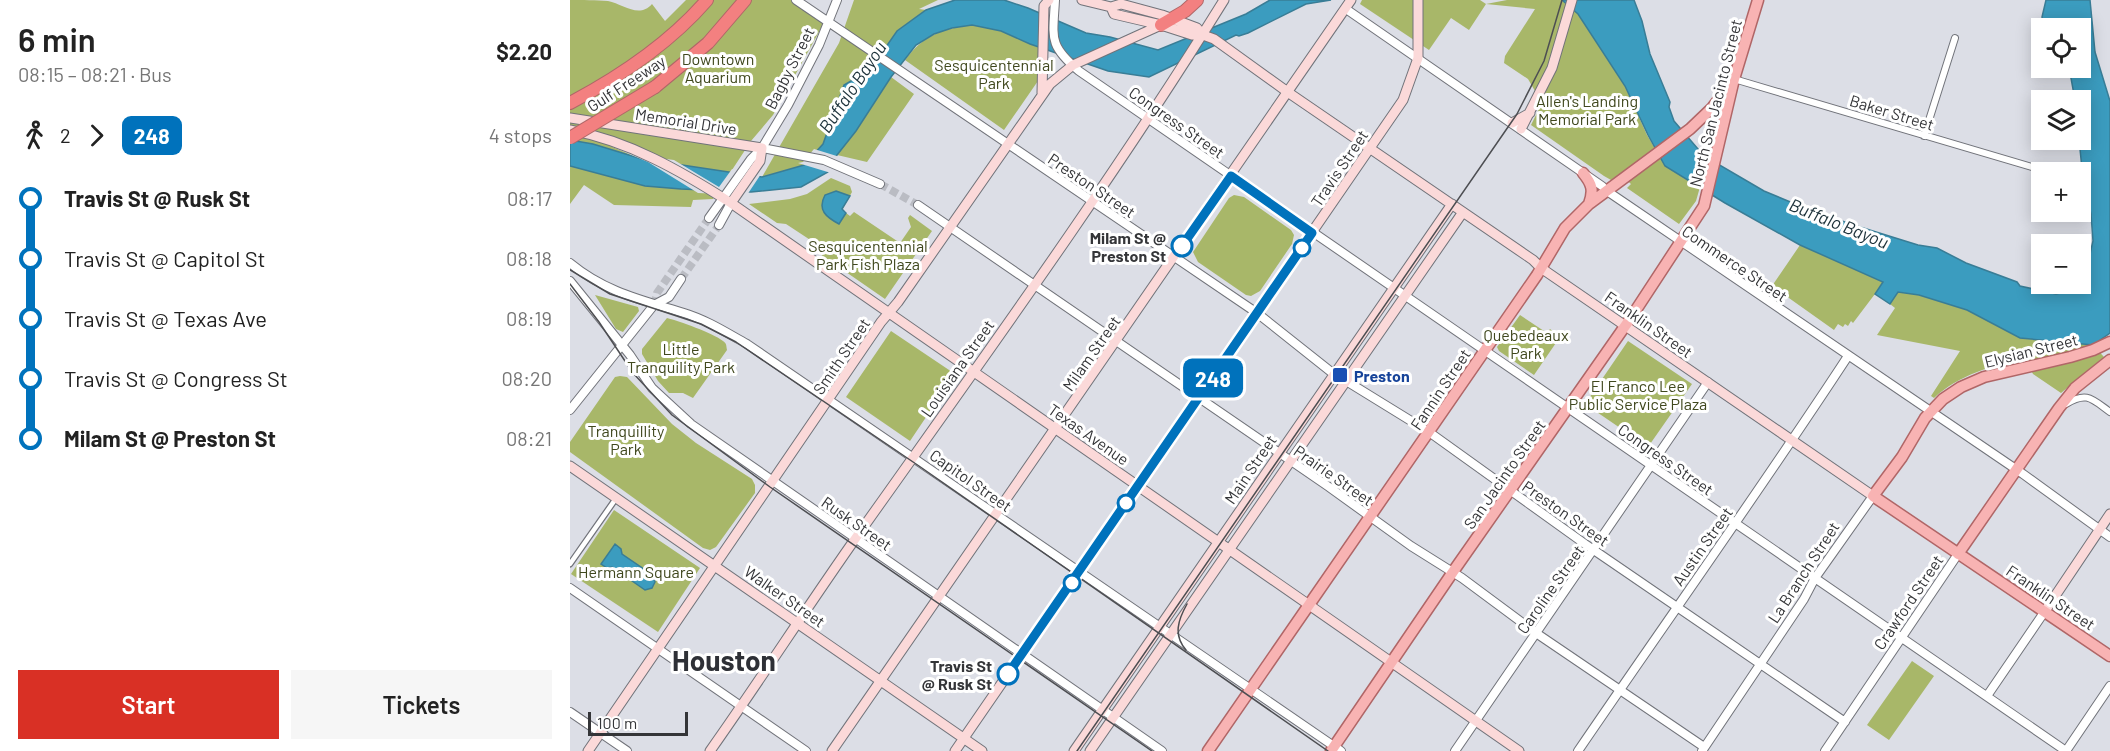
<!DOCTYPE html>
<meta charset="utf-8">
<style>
:root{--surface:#fff;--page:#f6f6f6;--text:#222;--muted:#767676;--accent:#d93025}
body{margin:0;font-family:Barlow,sans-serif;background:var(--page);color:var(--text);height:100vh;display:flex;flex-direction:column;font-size:22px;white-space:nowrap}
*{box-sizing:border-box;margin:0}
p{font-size:20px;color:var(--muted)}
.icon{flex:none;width:33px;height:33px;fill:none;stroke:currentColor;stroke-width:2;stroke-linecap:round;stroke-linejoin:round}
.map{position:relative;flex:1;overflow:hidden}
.sheet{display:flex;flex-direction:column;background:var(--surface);width:570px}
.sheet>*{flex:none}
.badge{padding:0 12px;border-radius:9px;font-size:21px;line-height:39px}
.controls{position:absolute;left:1461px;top:18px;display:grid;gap:12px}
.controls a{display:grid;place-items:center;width:60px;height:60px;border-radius:0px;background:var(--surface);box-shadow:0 3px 15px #0003;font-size:30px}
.scale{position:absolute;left:18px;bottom:15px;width:100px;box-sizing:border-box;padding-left:6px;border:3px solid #343538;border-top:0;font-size:16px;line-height:21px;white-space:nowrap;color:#343538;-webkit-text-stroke:4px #fff;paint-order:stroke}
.map>.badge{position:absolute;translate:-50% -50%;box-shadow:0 0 0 3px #fff}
.legs{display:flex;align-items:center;gap:9px;height:66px;padding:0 18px;font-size:20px}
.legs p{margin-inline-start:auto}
.summary{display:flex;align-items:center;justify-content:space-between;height:102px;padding:0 18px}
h1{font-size:33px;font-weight:600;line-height:45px}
.primary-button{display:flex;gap:12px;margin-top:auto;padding:12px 18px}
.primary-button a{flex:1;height:69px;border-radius:0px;background:var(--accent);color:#fff;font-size:24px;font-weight:600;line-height:69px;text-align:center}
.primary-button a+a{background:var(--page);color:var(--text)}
ul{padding:0 18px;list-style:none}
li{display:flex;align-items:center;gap:21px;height:60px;font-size:22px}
li i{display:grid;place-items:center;width:9px;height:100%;margin:0 8px;background:currentColor}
li i::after{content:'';width:15px;height:15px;margin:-8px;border:4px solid;border-radius:50%;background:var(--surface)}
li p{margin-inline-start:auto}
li:first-child i{background:linear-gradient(#0000 50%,currentColor 0)}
li:last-child i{background:linear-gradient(currentColor 50%,#0000 0)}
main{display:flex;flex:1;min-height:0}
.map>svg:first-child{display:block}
.green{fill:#a8b769}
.water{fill:#3b9cbf;stroke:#397d96;stroke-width:1.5}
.pier{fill:#dcdee6}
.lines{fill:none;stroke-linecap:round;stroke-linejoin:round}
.tertiary-tunnel{stroke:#babcc3;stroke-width:8;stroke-dasharray:8 4;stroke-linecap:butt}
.pedestrian-casing{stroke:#71737a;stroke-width:7}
.minor-casing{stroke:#71737a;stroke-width:8}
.tertiary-casing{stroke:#71737a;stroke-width:10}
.secondary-casing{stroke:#71737a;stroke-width:11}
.primary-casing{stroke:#b06667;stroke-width:13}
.motorway-casing{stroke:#b06667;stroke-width:14}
.pedestrian{stroke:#fff;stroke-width:4.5}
.minor{stroke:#fff;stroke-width:6}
.tertiary{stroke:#fff;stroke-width:8}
.secondary{stroke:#fbd9d9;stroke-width:9}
.primary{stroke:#f8b3b3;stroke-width:10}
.motorway{stroke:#f38080;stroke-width:12}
.tram{stroke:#4d4e52;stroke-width:1.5}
.motorway-bridge-casing{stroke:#b06667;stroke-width:14;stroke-linecap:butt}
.motorway-bridge{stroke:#f38080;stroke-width:12}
.line-1-casing{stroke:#fff;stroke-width:14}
.line-1{stroke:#0072bc;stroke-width:9}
.stop-1-dot{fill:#fff;stroke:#0072bc;stroke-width:3}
.transit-dot{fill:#1a4fb4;stroke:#fff;stroke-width:2}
.labels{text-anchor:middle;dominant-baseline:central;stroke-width:6;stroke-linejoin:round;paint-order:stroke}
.park-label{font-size:16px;fill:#40481e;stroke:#fff}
.street-label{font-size:16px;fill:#343538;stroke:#fff}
.stop-label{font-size:16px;font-weight:bold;fill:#343538;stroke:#fff;text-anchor:end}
.transit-label{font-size:16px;font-weight:bold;fill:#164399;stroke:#fff;text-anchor:start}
.water-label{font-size:18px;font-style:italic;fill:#1b3039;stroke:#fff}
.town-label{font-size:28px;font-weight:bold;fill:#2e3036;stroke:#fff}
</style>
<main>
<section class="sheet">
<div class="summary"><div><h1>6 min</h1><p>08:15 – 08:21 · Bus</p></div><b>$2.20</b></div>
<div class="legs"><svg class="icon" aria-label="walk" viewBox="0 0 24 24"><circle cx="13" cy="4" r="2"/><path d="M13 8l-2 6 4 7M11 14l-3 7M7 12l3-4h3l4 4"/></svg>2<svg class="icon" aria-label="forward" viewBox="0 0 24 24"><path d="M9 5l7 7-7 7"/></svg><b class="badge" style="background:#0072bc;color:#fff">248</b><p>4 stops</p></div>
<ul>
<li><i style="color:#0072bc"></i><b>Travis St @ Rusk St</b><p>08:17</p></li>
<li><i style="color:#0072bc"></i><span>Travis St @ Capitol St</span><p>08:18</p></li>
<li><i style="color:#0072bc"></i><span>Travis St @ Texas Ave</span><p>08:19</p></li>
<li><i style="color:#0072bc"></i><span>Travis St @ Congress St</span><p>08:20</p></li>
<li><i style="color:#0072bc"></i><b>Milam St @ Preston St</b><p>08:21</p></li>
</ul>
<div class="primary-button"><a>Start</a><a>Tickets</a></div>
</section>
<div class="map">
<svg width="1540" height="751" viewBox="0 0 1540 751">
<rect width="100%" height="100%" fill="#dcdee6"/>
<path class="green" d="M0,0C12,0 27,0 38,1C53,4 69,19 82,4L95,21L116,0H223L255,21L203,115L181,141L143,199L123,200L121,207L44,205L14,185L0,204Z
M284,0H368L349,9L356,10L327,31L300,70L274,85L253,144L234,165L192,177L269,43Z
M792,0H910L916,4L937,0H992L1008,14L1055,86L1077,135L1095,165L1130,187L1126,201L1109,224L1057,188L1061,184L1050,174L1041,180L1034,176L961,125L972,103L958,79L934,63L935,56L965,9L916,4L899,30L881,18L859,50L790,4Z
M402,25L431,31L472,49L470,78L434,130L335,60C354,35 371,29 402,25Z
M321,77L344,94L297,162L267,155L286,131Z
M261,178L280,186L282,192L272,210L280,216L284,212L330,243L341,227L338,218L340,215L362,231L315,299L250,254L254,249L216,224L207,223L179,204L220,199L237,194Z
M664,195L674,197L721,230L724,235L722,244L690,291L681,296L676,295L628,262L623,252L659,198Z
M1230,245L1314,282L1283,323L1281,321L1278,326L1275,324L1273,327L1268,324L1264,330L1202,286Z
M1328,292L1349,295L1397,310L1450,338L1523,345L1534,357L1491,393L1463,374L1455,359C1422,365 1389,375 1364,398L1361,396L1390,351L1307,335L1325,308L1320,304Z
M25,295L68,307L69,311L53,332L46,329Z
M950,315L977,333L980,329L990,337L964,375L929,351L927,347Z
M97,318C109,321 143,333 153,341C157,344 156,345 157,350L123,398L113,393H99L88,381L72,354V349Z
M321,331L385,374L340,441L276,397Z
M1058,341L1122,384L1078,447L1015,404Z
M50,376L57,377L102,424L126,443L182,479L185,485V493L146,547L140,550L133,548L0,452V442L45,377Z
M44,510L130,568L88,632L1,574Z
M1342,661L1364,676L1319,740L1297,725Z"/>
<path class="water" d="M385,0H434L458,8L516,33L540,37L588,50L676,14L700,0H761L736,4L678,33L669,36L666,35L579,77L538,71L460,44L431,31L402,25L382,28L364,34L346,45L321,77L286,131L267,155L258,172L231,187L181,192L111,189L75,186L0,166V140L23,144L72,159L192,177L234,165L253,144L274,85L300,70L327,31L356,10Z
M992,0H1064L1072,21L1080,54L1100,102L1099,107L1104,121L1134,156L1194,191L1242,211L1290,227L1348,245L1367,248L1396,263L1447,282L1450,286L1486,294L1510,288L1517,279L1520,254L1523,241L1521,214L1513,179L1510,149V100H1505L1501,78L1491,68H1510V28H1474L1472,17L1476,0H1520L1525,52L1540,101V333L1523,345L1450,338L1397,310L1349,295L1328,292L1320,304L1305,294L1313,282L1230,245L1155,203L1095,166L1078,135L1055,86L1008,14Z
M266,191L280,196L272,209L276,213L269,224C256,217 247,210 255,195Z
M45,544L51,549L52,554L84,576L85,582L82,588L75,590L42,567L37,568L31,564Z"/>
<path class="pier" d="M40,146L73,156L104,160L149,187L162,169L191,174L177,195L128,193L78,162Z
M244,149L270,157L261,173L228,163L233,162Z"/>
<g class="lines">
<path class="tertiary-tunnel" d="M310,184L348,205
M111,279L149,225
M84,305L87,293L139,218"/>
<g class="pedestrian-casing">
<path id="pedestrian" d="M0,564L47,497"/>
</g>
<g class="minor-casing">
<path id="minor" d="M1164,79L1472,170
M1354,136L1385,38
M1496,404C1517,391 1522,399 1540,412"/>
</g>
<g class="tertiary-casing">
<path id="tertiary" d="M226,0L687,313L760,371L859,432L1015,544L1275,722
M485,0C483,38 478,45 509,71L1496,751
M776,9L1032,186L1037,191L1453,474L1540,537
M192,148L254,160L310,184
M348,205L759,487L841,546L892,578L966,633L1134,747
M139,218L181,159L192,148L218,105L249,45L267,0
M149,225L161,203
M0,263C35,292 72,300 114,313C137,320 157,333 177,344L771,751
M0,281L60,355L82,388L121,424L592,751
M0,410L84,305L99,297L111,279
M0,588L236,751
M1417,696L1475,611
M0,712L57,751
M885,751L1138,382
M1008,751C1098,619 1191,489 1278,356
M1132,751L1234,599L1245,578L1303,496
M1255,751L1388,554
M1496,751L1540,686"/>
</g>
<g class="secondary-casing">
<path id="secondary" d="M512,0L541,7L551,4L592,15L627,28L633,35
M541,7L544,14L591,25L622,35H633L644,39L719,93L963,260L971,268L1303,496
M472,93L474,6L479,0
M0,118L192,148L190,161L161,203
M942,123L960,113
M951,129L982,68L1002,0
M0,130C59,141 111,171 161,203L949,751
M0,466L412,751
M1475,611L1540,514
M18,751L311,322L328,302L480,84L503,65L591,25
M140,751C191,679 239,604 290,532C414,357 541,182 654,0
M262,751L781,0
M385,751L833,100L848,58V0
M504,751L882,204
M520,751L893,212"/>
</g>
<g class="primary-casing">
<path id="primary" d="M1013,173C1022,184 1024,190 1019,204
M1540,342L1523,350L1500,357L1414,377L1391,387L1373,399L1355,418L1332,457L1303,496L1540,656
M1388,554L1489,408L1505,388L1540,360
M638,751L967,275L995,228L1019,204L1120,129L1142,108L1162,82
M761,751L887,566L1060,319L1134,206L1164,79L1188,0"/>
</g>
<g class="motorway-casing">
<path id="motorway" d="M591,25L615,11L627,0
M85,87L138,43L175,0
M0,103C51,76 99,44 137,0"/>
</g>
<use href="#pedestrian" class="pedestrian"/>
<use href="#minor" class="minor"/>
<use href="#tertiary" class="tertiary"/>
<use href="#secondary" class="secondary"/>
<use href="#primary" class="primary"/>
<use href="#motorway" class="motorway"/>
<path class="tram" d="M0,270L40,294L131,324L166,342L349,466L758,751
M0,284L29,322L63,373L102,415L200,487L582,751
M616,650C603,635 608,620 617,604
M507,751L947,114L974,61L992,0"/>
<g class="motorway-bridge-casing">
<path id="motorway-bridge" d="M0,138L85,87"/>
</g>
<use href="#motorway-bridge" class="motorway-bridge"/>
</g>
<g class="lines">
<g class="line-1-casing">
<path id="line-1" d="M438,674L742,233L661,176L612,246"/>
</g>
<use href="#line-1" class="line-1"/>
</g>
<g class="stop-1-dot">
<circle cx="612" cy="246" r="10"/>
<circle cx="732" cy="248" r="8"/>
<circle cx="556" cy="503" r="8"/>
<circle cx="502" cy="583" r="8"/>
<circle cx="438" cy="674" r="10"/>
</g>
<rect class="transit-dot" x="762" y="367" width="16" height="16" rx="3"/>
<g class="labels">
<g class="park-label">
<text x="148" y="58">Downtown<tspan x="148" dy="18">Aquarium</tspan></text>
<text x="424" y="64">Sesquicentennial<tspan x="424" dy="18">Park</tspan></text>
<text x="1017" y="100">Allen's Landing<tspan x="1017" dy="18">Memorial Park</tspan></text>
<text x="298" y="245">Sesquicentennial<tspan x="298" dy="18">Park Fish Plaza</tspan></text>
<text x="956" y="334">Quebedeaux<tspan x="956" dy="18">Park</tspan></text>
<text x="111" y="348">Little<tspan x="111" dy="18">Tranquility Park</tspan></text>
<text x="1068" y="385">El Franco Lee<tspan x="1068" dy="18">Public Service Plaza</tspan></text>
<text x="56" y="430">Tranquillity<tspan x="56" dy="18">Park</tspan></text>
<text x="66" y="571">Hermann Square</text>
</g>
<g class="street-label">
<text transform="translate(219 68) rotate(-63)">Bagby Street</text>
<text transform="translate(56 83) rotate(-33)">Gulf Freeway</text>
<text transform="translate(1145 103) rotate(-76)">North San Jacinto Street</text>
<text transform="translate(1322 112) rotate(17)">Baker Street</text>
<text transform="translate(116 121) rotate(9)">Memorial Drive</text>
<text transform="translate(607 122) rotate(35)">Congress Street</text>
<text transform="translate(769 168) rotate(-56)">Travis Street</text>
<text transform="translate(522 185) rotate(34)">Preston Street</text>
<text transform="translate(1165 263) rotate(34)">Commerce Street</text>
<text transform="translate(1079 324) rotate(35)">Franklin Street</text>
<text transform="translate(1461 350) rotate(-14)">Elysian Street</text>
<text transform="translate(521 353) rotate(-55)">Milam Street</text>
<text transform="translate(271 356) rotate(-56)">Smith Street</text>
<text transform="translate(387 368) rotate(-55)">Louisiana Street</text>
<text transform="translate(870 389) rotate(-56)">Fannin Street</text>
<text transform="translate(519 434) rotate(35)">Texas Avenue</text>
<text transform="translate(1096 459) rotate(35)">Congress Street</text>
<text transform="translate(680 469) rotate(-56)">Main Street</text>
<text transform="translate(934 474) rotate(-55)">San Jacinto Street</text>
<text transform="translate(764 475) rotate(35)">Prairie Street</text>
<text transform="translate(401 480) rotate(35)">Capitol Street</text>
<text transform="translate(996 513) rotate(35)">Preston Street</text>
<text transform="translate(287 523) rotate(35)">Rusk Street</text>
<text transform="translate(1132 546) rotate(-55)">Austin Street</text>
<text transform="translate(1233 572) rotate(-57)">La Branch Street</text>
<text transform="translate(980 589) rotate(-55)">Caroline Street</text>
<text transform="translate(215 596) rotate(35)">Walker Street</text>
<text transform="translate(1481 597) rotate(34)">Franklin Street</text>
<text transform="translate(1338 602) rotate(-56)">Crawford Street</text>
</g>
<g class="stop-label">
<text x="596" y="237">Milam St @<tspan x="596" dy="18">Preston St</tspan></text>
<text x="422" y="665">Travis St<tspan x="422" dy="18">@ Rusk St</tspan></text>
</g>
<g class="transit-label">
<text x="784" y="375">Preston</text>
</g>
<g class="water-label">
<text transform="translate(282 87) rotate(-56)">Buffalo Bayou</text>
<text transform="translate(1269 223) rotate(22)">Buffalo Bayou</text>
</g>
<g class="town-label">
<text x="154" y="660">Houston</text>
</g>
</g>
</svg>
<div class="controls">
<a><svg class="icon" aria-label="locate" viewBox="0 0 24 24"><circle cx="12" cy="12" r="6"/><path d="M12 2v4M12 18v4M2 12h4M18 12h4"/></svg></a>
<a><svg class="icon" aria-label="layers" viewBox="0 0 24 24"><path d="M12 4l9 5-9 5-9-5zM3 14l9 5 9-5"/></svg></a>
<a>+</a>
<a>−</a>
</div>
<div class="scale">100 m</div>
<b class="badge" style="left:643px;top:378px;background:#0072bc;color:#fff">248</b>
</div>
</main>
